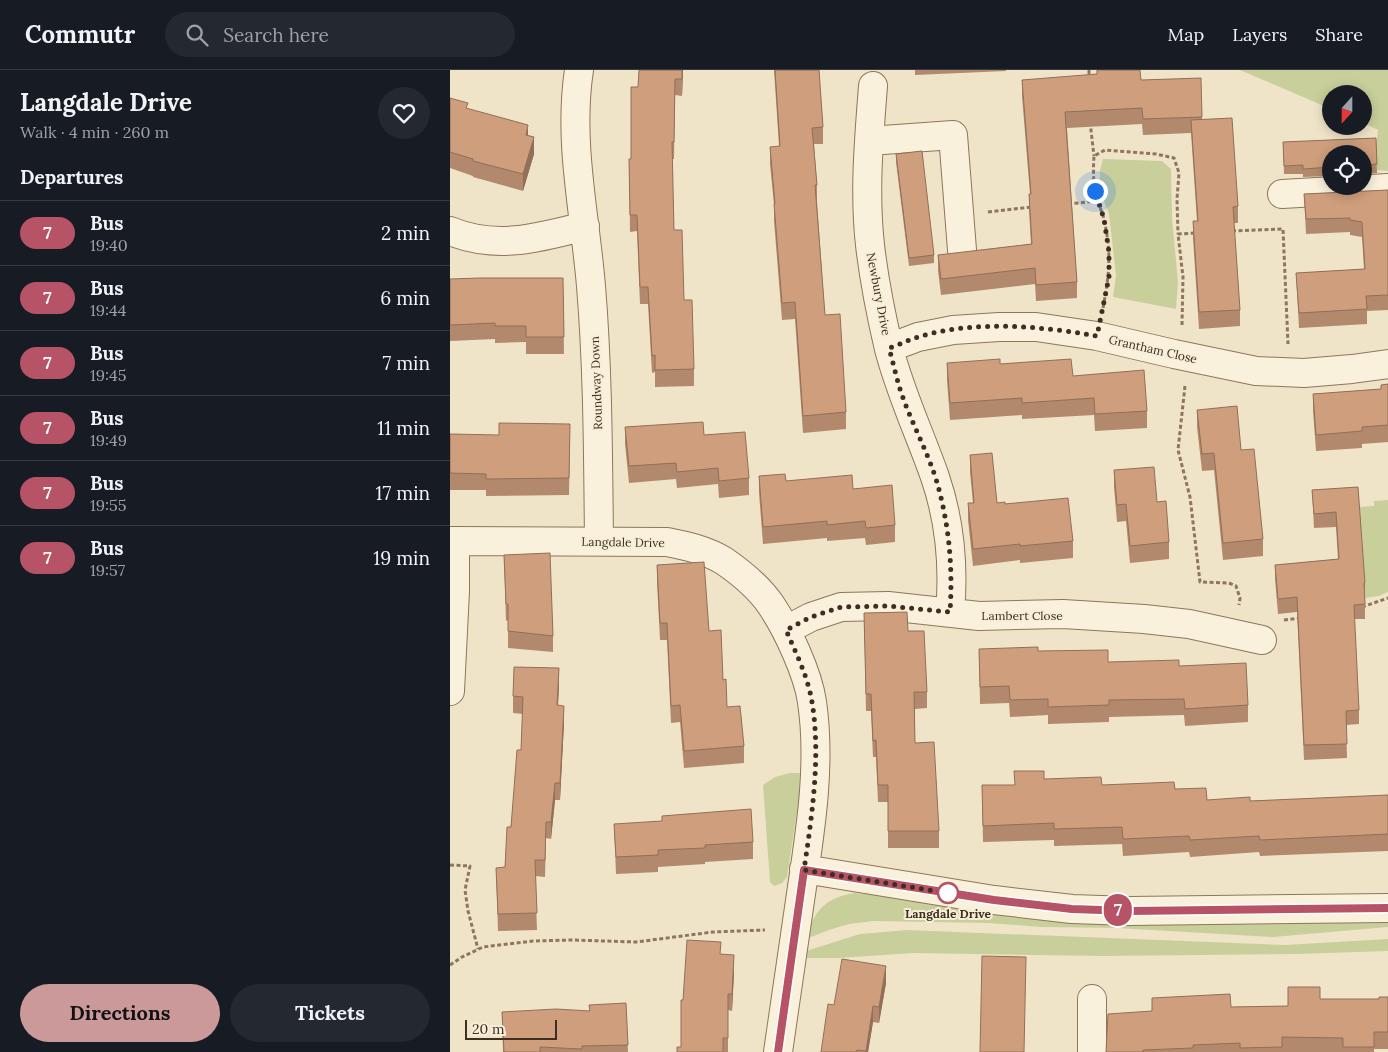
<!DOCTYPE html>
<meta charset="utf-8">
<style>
:root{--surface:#171b24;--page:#242831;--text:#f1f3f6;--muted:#9ea1a6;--line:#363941;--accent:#cc999b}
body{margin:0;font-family:Lora,serif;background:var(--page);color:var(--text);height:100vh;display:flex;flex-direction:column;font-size:19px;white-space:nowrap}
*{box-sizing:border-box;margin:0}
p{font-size:16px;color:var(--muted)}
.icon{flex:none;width:28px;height:28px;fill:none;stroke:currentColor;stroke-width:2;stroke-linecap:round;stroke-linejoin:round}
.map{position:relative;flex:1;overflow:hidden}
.panel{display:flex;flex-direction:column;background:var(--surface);width:450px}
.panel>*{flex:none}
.badge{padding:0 10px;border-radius:16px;font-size:18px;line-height:32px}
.needle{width:32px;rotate:201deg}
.buttons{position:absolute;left:872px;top:15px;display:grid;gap:10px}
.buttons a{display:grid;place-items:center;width:50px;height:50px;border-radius:50%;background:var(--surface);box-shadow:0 2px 12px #0003;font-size:25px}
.scale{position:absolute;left:15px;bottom:12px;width:92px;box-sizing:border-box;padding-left:5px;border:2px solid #3d2e20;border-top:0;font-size:14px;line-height:18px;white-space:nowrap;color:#3d2e20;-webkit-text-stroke:4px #f7eed8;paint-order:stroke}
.you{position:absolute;width:25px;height:25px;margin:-12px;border:4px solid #fff;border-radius:50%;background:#1a73e8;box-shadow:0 0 0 8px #1a73e833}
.map>.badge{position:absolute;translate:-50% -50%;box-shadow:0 0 0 2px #fff}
h2{padding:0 20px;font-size:19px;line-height:45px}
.round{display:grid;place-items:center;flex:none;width:52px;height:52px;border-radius:26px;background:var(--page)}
.headline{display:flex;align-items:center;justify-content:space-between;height:85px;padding:0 20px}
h1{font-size:24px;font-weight:700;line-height:38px}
.button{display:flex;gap:10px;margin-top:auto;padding:10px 20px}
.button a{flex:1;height:58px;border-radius:30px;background:var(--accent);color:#111;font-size:20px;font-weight:700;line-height:58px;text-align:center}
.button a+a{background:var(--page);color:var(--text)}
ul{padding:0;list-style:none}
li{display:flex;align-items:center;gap:15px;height:65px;padding:0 20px;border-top:1px solid var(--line)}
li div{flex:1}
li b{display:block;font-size:19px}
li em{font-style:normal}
li .badge{min-width:55px;font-weight:700;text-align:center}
header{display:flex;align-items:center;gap:30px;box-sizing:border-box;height:70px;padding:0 25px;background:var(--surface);border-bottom:1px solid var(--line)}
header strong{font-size:24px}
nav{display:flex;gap:28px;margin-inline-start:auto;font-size:18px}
.search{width:350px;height:45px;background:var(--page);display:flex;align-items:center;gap:12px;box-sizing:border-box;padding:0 18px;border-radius:28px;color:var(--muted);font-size:19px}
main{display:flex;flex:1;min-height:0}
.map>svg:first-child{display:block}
.green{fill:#c9cf9b}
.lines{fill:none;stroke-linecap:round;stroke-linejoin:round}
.minor-casing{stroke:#8d765c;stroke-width:30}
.path{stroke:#8d765c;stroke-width:3;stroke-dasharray:4 2.5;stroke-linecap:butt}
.minor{stroke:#faf1dc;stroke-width:28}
.wall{fill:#b2896c}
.shaded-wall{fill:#916f58}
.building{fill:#cf9f7d;stroke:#916f58}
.line-casing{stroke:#fff;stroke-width:11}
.line{stroke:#b75366;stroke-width:8}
.walk{stroke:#3d2e20;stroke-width:5;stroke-dasharray:0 9}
.stop-dot{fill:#fff;stroke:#b75366;stroke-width:2.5}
.labels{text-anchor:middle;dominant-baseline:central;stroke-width:4;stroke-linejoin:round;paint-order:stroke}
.street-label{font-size:12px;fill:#3d2e20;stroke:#f7eed8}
.stop-label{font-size:12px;font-weight:bold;fill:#3d2e20;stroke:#f7eed8}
</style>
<header>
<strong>Commutr</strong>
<div class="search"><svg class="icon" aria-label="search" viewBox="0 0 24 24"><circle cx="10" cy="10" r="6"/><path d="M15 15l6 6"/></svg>Search here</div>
<nav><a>Map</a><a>Layers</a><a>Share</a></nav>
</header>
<main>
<section class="panel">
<div class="headline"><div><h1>Langdale Drive</h1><p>Walk · 4 min · 260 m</p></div><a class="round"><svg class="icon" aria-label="heart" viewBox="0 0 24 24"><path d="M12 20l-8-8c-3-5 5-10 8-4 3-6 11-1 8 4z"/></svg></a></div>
<h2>Departures</h2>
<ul>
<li><span class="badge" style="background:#b75366;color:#fff">7</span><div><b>Bus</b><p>19:40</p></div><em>2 min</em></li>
<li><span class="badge" style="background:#b75366;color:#fff">7</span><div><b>Bus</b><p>19:44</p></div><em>6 min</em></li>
<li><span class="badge" style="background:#b75366;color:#fff">7</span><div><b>Bus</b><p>19:45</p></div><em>7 min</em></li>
<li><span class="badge" style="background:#b75366;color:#fff">7</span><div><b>Bus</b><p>19:49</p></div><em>11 min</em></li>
<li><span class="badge" style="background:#b75366;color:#fff">7</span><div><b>Bus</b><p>19:55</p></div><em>17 min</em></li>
<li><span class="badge" style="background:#b75366;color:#fff">7</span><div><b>Bus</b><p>19:57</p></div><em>19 min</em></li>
</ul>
<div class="button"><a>Directions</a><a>Tickets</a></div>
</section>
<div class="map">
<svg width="938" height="982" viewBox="0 0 938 982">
<rect width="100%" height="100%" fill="#f0e4c8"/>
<path class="green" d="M790,0H938V101L927,100L926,76L928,60L914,53V24H881V39Z
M653,89L712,91L721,99L722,147L728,212L726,239L663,227L666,205L659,144L650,121V100Z
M938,430V522L929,526L915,528L908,437L924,436V431Z
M340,703H350L349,728L337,807L332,813L324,816L320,812L313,715L325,707Z
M405,823L444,827L938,849V857L823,867L667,858L591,857L539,853L424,851L399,854L379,860L356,869C364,840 375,828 405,823Z
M457,860L835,875L938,869V881L846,884L653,886L463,883L389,888H355L356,881L410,864Z"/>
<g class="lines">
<g class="minor-casing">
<path id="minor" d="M129,0C118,72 135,144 141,216C148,301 148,386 149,471
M423,16C419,68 414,122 420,175C424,210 431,245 439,279C451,325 470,364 485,407C500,451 504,497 500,542
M419,71L503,65L512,180
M832,124L938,118
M0,161C46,180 89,168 135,156
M439,278L468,267L503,260L549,257H586L647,266L724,284L806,301L854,303L902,299L938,294
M0,471L217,472C237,476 256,480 274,491C290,502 310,519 321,535C337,559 358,603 362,632C371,692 361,757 352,817C344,872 336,927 328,982
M336,560L361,547L391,537L438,536L529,546L613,544L694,549L739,554L812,570
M0,621L5,521V471
M354,799L544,830L622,839L680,841L938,838
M642,982V929"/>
</g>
<path class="path" d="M639,0V8
M640,52L644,86
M618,134L647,131
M538,142L582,137
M782,161L833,159L838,274
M653,238C659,206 662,183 654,150C653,144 650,138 648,132C643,117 643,102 644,86L655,80L706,84L724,88L729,103L727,129L728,164
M732,255L733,207L728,164L746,163
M735,316L728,380L740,427L750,512L779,513L786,516L790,528L789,535
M912,537L938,528
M834,550L850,548
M0,795L20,796L15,820L18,841L28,879
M0,895L12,887L33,877L83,871L122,870L186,872L263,862L315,860"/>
<use href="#minor" class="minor"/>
</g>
<path class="wall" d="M233,0L232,26L225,25L224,89H222L224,160L244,299V316L205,317V302L202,303L198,234H190L187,161L180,162L179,89H181L188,17Z
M324,0H369L373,57V74H364L367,115V132L375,245L396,342V359L353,363L345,249L332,250L324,151V135L320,94V77L329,76Z
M465,0H556V1L465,5Z
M572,10H691L752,47V50L788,136V153H784L790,240V256L749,259L743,168V151H747L741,63L693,65L692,54L617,58L627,212V228L586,231L585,214L491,225L488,201V185L581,174L579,140V124H580L572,26Z
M0,28L18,39L78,65L84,84L73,121L23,107V106L0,98Z
M926,68L927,103L914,104V84H881V106L853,107V104H834L833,72Z
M446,84L484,185V193L459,196L446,92Z
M938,120V240L917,241V254L849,258L846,203L914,199L912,167L900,165V162L856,164L854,124Z
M113,208L114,284H76V272L45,273V269L0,271V209Z
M497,293L550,294L623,306L697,341V358L645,361L644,345L572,349V345L500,350L497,310Z
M938,314V372L912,374V378L866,381L863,341V324L931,319Z
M747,340L813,469V486L773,490L764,400L752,401L747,357Z
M175,357L254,365L299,408V425L269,428L268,414L227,418L226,409L179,413L175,374Z
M0,364L120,371L119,425L36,426V420H0Z
M520,385L547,433L555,434L623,471V488L570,493V490L523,496L518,450V433H523L520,402Z
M664,400L707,432L719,472V489L680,493L676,451L667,452L664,417Z
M309,406L336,411L403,419L445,455V472L416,475L415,468L377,471V468L313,474L309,423Z
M908,417L915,513V549H904L909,640V654L896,655L897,688L854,690L847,542L828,544L825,509V495L888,489L886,457L864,458L862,420Z
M54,485L103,566V582L58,578V550L56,551Z
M207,495L259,561L273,610L277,637L294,676V693L234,698L230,652L221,653L217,570H210L207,512Z
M414,543L458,561L477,622V638L465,639V673L489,761V778H438V732H428L426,687H423L421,641H416Z
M529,579L588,581L658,592L729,596L798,635V652L735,656L734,645L659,647V652L598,654V645L560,647L559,633L530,634Z
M109,615L108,636L114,653L110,730H105L101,769L96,768L95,807L85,806L87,860L48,861L46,798L55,797L71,680L73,644L63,643V626Z
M594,709L652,715L725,719L757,730L800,731L938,725V781L810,786L809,782L740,787L739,782L673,786L672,774L604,776V770L533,772L532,715H564Z
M164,754L303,772V789L255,792V794L208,797V802L166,804Z
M271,884L284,902L282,941L278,940V982H227L231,977L233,930Z
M436,913L429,953L423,952L418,982H371L384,935Z
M938,927V979H924V982H656L702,941V928L781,937L838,936L870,929H929Z
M176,933L178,982H53L52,942L139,941Z"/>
<path class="shaded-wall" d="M232,0H233L232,26Z
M78,55V72L76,65Z
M84,67V84L73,121V104Z
M109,598V615L107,652V635Z
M114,636V653L110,730V713Z
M105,713V730L101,769V752Z
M284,885V902L282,941V924Z
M436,896V913L429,953V937Z
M423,936V952L418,982H416Z"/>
<path class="building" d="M189,0H232V9H225L224,72H222L224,160H232L234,230H242L244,299L205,300V285L202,286L198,217H190L187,145H180L179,89H181V17H188Z
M325,0H369L373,57L362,58L367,115H365L375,245L390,244L396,342L353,346L345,232L332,233L324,134H325L320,77L330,76Z
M647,0H690L691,10L751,8L752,47L693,49L692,38L615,42L627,212L586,215L585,198L491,209L488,185L582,174L579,124H581L572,10L647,4Z
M0,28L18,33L16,38L78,55L76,65L84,67L73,104L23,91V89L0,82Z
M782,48L788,136L783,137L790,240L749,242L743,151H748L741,50Z
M926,68L927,94L914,95V84H881V97L853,99V95L834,96L833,72Z
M472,81L484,185L459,188L446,84Z
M938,120V225L916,226L917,239L849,243L846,203L915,199L912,152L900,150V148L856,149L854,124Z
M30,208H113L114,267H76V256H45V253L0,255V209Z
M550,289V294L621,289L623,306L694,300L697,341L645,344L644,328L572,333V328L500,333L497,293Z
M938,314V355L912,357V361L866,365L863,324L931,319V315Z
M787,336L791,380L804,379L813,469L773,473L764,383L752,384L747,340Z
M253,352L254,365L295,362L299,408L269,411L268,398L227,402L226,393L179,396L175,357Z
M49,353L120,354L119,408L36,409V404L0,403V364L49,365Z
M542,383L547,433L555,432V434L618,428L623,471L570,476V474L523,479L518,433H524L520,385Z
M704,397L707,432L716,431L719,472L680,476L676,434L667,435L664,400Z
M335,404L336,411L402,405L403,419L442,415L445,455L416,458L415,451L377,455V451L313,457L309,406Z
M908,417L915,513H914L915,534L904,535L909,640L896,641L897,674L854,675L847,527L828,529L825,495L889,489L886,442L864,444L862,420Z
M100,483L103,566L58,561V534H56L54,485Z
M254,492L259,561L271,560L273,610L276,609L277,637L290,636L294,676L234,681L230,635L221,636L217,553H210L207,495Z
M457,542L458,561H474L477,622H464L465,673L484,672L489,761H438V715H428L426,670L423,671L421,624H416L414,543Z
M588,577V581L658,580V592L729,590V596L796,593L798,635L735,639L734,629L659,630V635L598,637V629L560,630L559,616L530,617L529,579Z
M64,597L109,598L107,635L114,636L110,713H105L101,752H96L95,790H85L87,843L48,844L46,798L55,797L57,757H61L67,680H71L73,627L63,626Z
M564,701H594V709L651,707L652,715L724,712L725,719L756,718L757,730L800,727V731L938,725V764L810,770L809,766L740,770L739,766L673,769L672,757L604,759V753L533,756L532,715H565Z
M301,739L303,772L255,775V778L208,780V785L166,787L164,754L212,751V746Z
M237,870L271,872L270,884L284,885L282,924H278V968H273V982H227V977H231V930H233Z
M532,886L576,887L574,982H530Z
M392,889L436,896L429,937L423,936L416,981L407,980L406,982H371L378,934L384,935Z
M838,917H870V929H929V927H938V962H924V977H893V968L832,967V977L790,978V973L743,975V978L693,980V982H656L658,944L702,941V928L780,924L781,937L838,936Z
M176,933L178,975L132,976V979L90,977V982H54L52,942L106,939L140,941L139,935Z"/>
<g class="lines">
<g class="line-casing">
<path id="line" d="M328,982L354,800L544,830L622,839L680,841L938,838"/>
</g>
<use href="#line" class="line"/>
<path class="walk" d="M498,823L354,800C362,745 371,686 362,632C358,607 346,583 336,560L361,547L391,537L438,536L500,542C503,496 499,453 486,409C476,378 460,350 450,319C446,306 443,292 439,278C449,275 458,270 468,267C524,250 590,256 647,266L659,207V182L654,149L645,121"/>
</g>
<circle class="stop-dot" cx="498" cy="823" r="10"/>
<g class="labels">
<g class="street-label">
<text transform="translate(429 224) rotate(79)">Newbury Drive</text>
<text transform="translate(703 279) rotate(13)">Grantham Close</text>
<text transform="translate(146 313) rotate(-92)">Roundway Down</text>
<text transform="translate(173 472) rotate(1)">Langdale Drive</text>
<text x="572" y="545">Lambert Close</text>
</g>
<g class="stop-label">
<text x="498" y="843">Langdale Drive</text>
</g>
</g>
</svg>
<div class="buttons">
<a><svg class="needle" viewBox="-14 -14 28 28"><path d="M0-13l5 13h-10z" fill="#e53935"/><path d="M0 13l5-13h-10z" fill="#9ea1a6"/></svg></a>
<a><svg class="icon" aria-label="locate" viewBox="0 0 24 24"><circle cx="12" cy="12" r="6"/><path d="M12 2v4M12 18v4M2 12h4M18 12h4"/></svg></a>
</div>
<div class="scale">20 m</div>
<div class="you" style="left:645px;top:121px"></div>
<b class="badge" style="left:668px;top:840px;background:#b75366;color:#fff">7</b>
</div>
</main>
